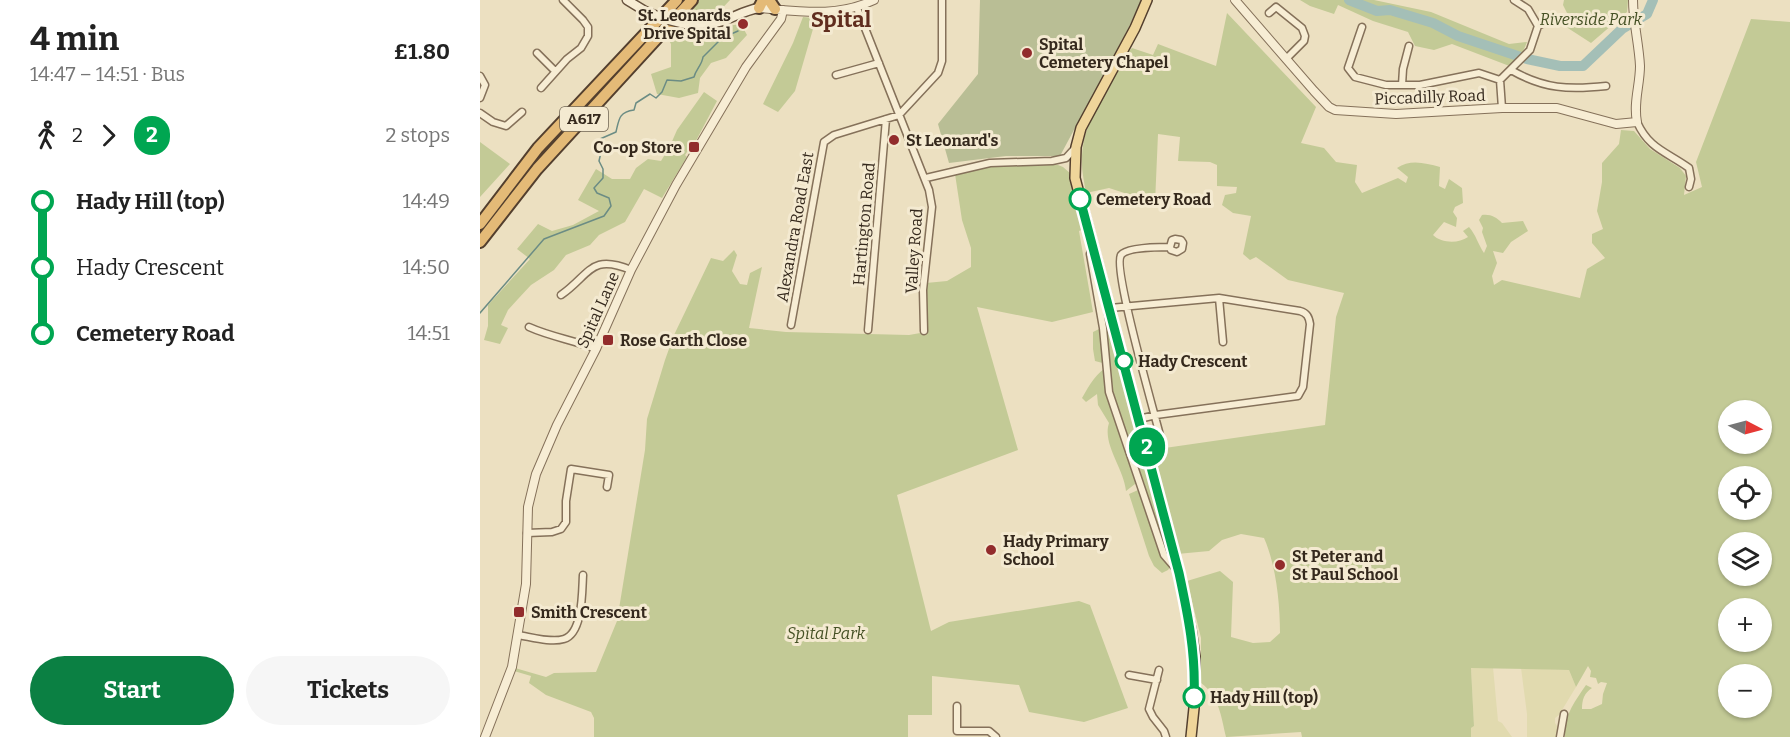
<!DOCTYPE html>
<meta charset="utf-8">
<style>
:root{--surface:#fff;--page:#f6f6f6;--text:#222;--muted:#767676;--accent:#0b8043}
body{margin:0;font-family:Bitter,serif;background:var(--page);color:var(--text);height:100vh;display:flex;flex-direction:column;font-size:22px;white-space:nowrap}
*{box-sizing:border-box;margin:0}
p{font-size:20px;color:var(--muted)}
.icon{flex:none;width:33px;height:33px;fill:none;stroke:currentColor;stroke-width:2;stroke-linecap:round;stroke-linejoin:round}
.map{position:relative;flex:1;overflow:hidden}
.side{display:flex;flex-direction:column;background:var(--surface);width:480px}
.side>*{flex:none}
.badge{padding:0 12px;border-radius:20px;font-size:21px;line-height:39px}
.needle{width:39px;rotate:96deg}
.fabs{position:absolute;left:1238px;top:400px;display:grid;gap:12px}
.fabs a{display:grid;place-items:center;width:54px;height:54px;border-radius:50%;background:var(--surface);box-shadow:0 2px 4px #0004;font-size:30px}
.map>.badge{position:absolute;translate:-50% -50%;box-shadow:0 0 0 3px #fff}
.legs{display:flex;align-items:center;gap:9px;height:66px;padding:0 30px;font-size:20px}
.legs p{margin-inline-start:auto}
.summary{display:flex;align-items:center;justify-content:space-between;height:102px;padding:0 30px}
h1{font-size:33px;font-weight:700;line-height:45px}
.primary-button{display:flex;gap:12px;margin-top:auto;padding:12px 30px}
.primary-button a{flex:1;height:69px;border-radius:36px;background:var(--accent);color:#fff;font-size:24px;font-weight:700;line-height:69px;text-align:center}
.primary-button a+a{background:var(--page);color:var(--text)}
ul{padding:0 30px;list-style:none}
li{display:flex;align-items:center;gap:21px;height:66px;font-size:22px}
li i{display:grid;place-items:center;width:9px;height:100%;margin:0 8px;background:currentColor}
li i::after{content:'';width:15px;height:15px;margin:-8px;border:4px solid;border-radius:50%;background:var(--surface)}
li p{margin-inline-start:auto}
li:first-child i{background:linear-gradient(#0000 50%,currentColor 0)}
li:last-child i{background:linear-gradient(currentColor 50%,#0000 0)}
main{display:flex;flex:1;min-height:0}
.map>svg:first-child{display:block}
.farmland{fill:#e1daaf}
.green{fill:#c3ca96;fill-rule:evenodd}
.cemetery{fill:#b9be95}
.lines{fill:none;stroke-linecap:round;stroke-linejoin:round}
.stream{stroke:#6b8c84;stroke-width:1.5}
.river{stroke:#a4bfb7;stroke-width:10}
.minor-casing{stroke:#85715a;stroke-width:9}
.tertiary-casing{stroke:#85715a;stroke-width:10}
.secondary-casing{stroke:#67523d;stroke-width:11}
.primary-casing{stroke:#533f2e;stroke-width:12}
.trunk-casing{stroke:#533f2e;stroke-width:14}
.minor{stroke:#f7edd4;stroke-width:6}
.tertiary{stroke:#f7edd4;stroke-width:8}
.secondary{stroke:#f7edd4;stroke-width:8}
.primary{stroke:#efd59a;stroke-width:9}
.trunk{stroke:#e4ba77;stroke-width:10}
.secondary-bridge-casing{stroke:#67523d;stroke-width:11;stroke-linecap:butt}
.secondary-bridge{stroke:#f7edd4;stroke-width:8}
.line-1-casing{stroke:#fff;stroke-width:14}
.line-1{stroke:#00a651;stroke-width:9}
.poi-dot{fill:#922c2c;stroke:#f4ead1;stroke-width:2}
.stop-1-dot{fill:#fff;stroke:#00a651;stroke-width:3}
.labels{text-anchor:middle;dominant-baseline:central;stroke-width:6;stroke-linejoin:round;paint-order:stroke}
.shield{fill:#f4ead1;stroke:#6e6353;stroke-width:1.5}
.shield-label{font-size:15px;font-weight:bold;fill:#35291d}
.poi-label{font-size:16px;font-weight:bold;fill:#35291d;stroke:#f4ead1;text-anchor:start}
.park-label{font-size:16px;font-style:italic;fill:#455125;stroke:#f4ead1}
.street-label{font-size:16px;fill:#35291d;stroke:#f4ead1}
.stop-label{font-size:16px;font-weight:bold;fill:#35291d;stroke:#f4ead1;text-anchor:start}
.district-label{font-size:22px;font-weight:bold;fill:#602d1e;stroke:#f4ead1}
</style>
<main>
<section class="side">
<div class="summary"><div><h1>4 min</h1><p>14:47 – 14:51 · Bus</p></div><b>£1.80</b></div>
<div class="legs"><svg class="icon" aria-label="walk" viewBox="0 0 24 24"><circle cx="13" cy="4" r="2"/><path d="M13 8l-2 6 4 7M11 14l-3 7M7 12l3-4h3l4 4"/></svg>2<svg class="icon" aria-label="forward" viewBox="0 0 24 24"><path d="M9 5l7 7-7 7"/></svg><b class="badge" style="background:#00a651;color:#fff">2</b><p>2 stops</p></div>
<ul>
<li><i style="color:#00a651"></i><b>Hady Hill (top)</b><p>14:49</p></li>
<li><i style="color:#00a651"></i><span>Hady Crescent</span><p>14:50</p></li>
<li><i style="color:#00a651"></i><b>Cemetery Road</b><p>14:51</p></li>
</ul>
<div class="primary-button"><a>Start</a><a>Tickets</a></div>
</section>
<div class="map">
<svg width="1310" height="737" viewBox="0 0 1310 737">
<rect width="100%" height="100%" fill="#ece0c1"/>
<path class="farmland" d="M1013,667L1018,721L1022,723L1032,737H991V728L994,726L991,668Z
M1041,668L1089,670L1096,687L1079,715L1075,718V723L1079,729L1078,737H1047V714Z"/>
<path class="green" d="M217,0H250L234,17L204,14Z
M820,0H894L951,12L1029,44L1047,42L1042,54L1032,67L972,44L954,50L935,46L928,32L893,21L858,5L854,14L830,6Z
M1084,0H1148L1147,12L1111,43L1077,21L1087,13L1083,5Z
M747,13L836,107L821,143L844,148L856,162L877,165L875,182L882,193L918,178L926,183L928,177L917,168C930,159 945,163 960,167L959,186L965,189L969,179L982,188L983,203L975,207L973,212L977,218L976,227L964,222L953,235C961,243 978,244 988,237L983,231L989,227C996,235 998,244 1004,253L1007,246L1002,232L1003,228L999,220L1002,215C1011,214 1016,217 1022,223L1043,221L1048,231L1031,242L1023,253L1013,251L1017,263L1012,276L1014,285L1022,280L1100,298L1107,269L1125,258L1112,243V234L1123,229L1117,211L1122,182V163L1139,144L1141,130L1154,131L1170,149L1200,168L1206,176L1204,195L1222,187L1216,162L1271,19L1310,22V737H1085C1083,717 1095,701 1106,685L1112,688C1104,693 1102,700 1102,709H1111L1122,704L1123,694L1127,683L1121,682L1118,684L1116,678L1110,677L1111,671L1108,666L1096,687L1089,670L991,668L994,726L991,728V737H822L821,732L746,737C741,716 739,696 721,683V638L707,581L740,571L753,582L751,637L773,643L790,642L800,633C800,603 796,565 784,538L761,534L742,540L729,551L697,554L671,450L845,425L856,317L864,293L808,280L776,257L770,260L763,254L771,216L753,213L742,205L745,195L756,193L757,187L737,186V165L730,162L698,161L700,137L678,134L675,203L629,188L606,193C604,181 601,169 602,156C604,119 628,85 646,54L652,48L673,55L678,44L736,66ZM1248,411H1281V444H1248ZM1248,477H1281V510H1248ZM1248,543H1281V576H1248ZM1248,609H1281V642H1248ZM1248,675H1281V708H1248Z
M323,17L334,18L333,29L315,91L298,112L283,104L313,43Z
M261,24L267,35L246,58L231,63L220,78L218,93L199,98L177,94L171,74L191,67V44L186,35L194,26L233,28Z
M224,92L237,101L210,152H207L205,155L207,157L182,198L164,189L145,222L119,235L110,245L86,255L74,270L51,285L38,299L28,310L21,325L28,328L20,344L4,340L8,326V305L50,259L37,249L58,224L72,231L93,225L119,211L98,200L116,169L132,179H150L156,168L168,159L181,161L190,146L197,130Z
M0,142L30,164L0,197Z
M578,165L583,167L591,174L594,196L604,229L599,231L613,312L572,322L497,307L538,450L417,495L451,631L469,622L599,601L610,605L648,708L604,722L549,712L539,685L452,676V715H428V737H114V718L111,712L66,695L49,683L51,676L34,671L35,668L66,677L74,673L116,672L137,621L165,450L167,419L185,360L194,335L231,258L243,261L254,250L257,255L252,271L260,284L267,285L270,273L282,267L269,328L306,332L429,335L446,332V283L467,281L491,267V248L482,220L475,174L510,166Z
M619,329L631,333L637,339L693,563L688,570L682,573L674,566L669,556L649,494L665,487L664,482L655,484L646,491C644,469 622,444 629,423L618,405L617,394L606,402L602,398C610,384 616,373 630,365L615,361L613,349V332Z"/>
<path class="cemetery" d="M500,0H661L649,27L580,156H526L469,163L458,124L498,74Z"/>
<g class="lines">
<path class="stream" d="M0,313L64,239L124,216L131,206L129,198L117,193L114,188L123,178V169L119,161L122,148L120,139L136,132C139,119 139,112 154,110L156,103L170,94L176,98L182,92L187,80L201,81L214,77C216,69 222,65 223,57L242,38L258,31"/>
<path class="river" d="M869,0L897,11L910,10L953,23L978,36L1047,59L1080,66H1103L1142,29L1167,14L1173,0"/>
<g class="minor-casing">
<path id="minor" d="M377,8L449,190L452,207L443,290L444,331
M789,13L796,7L822,28L825,36L824,41L806,59
M1058,26L1069,20
M882,27L868,68L875,77L906,85H940L999,73L1020,80
M57,53L75,71
M1031,70C1064,89 1089,90 1126,86
M356,75L399,63
M0,76L5,85L0,98
M922,85L923,69L929,46
M61,88L87,59L101,48L108,36V27L103,20L83,0
M1022,108L1020,80L1050,50L1058,26L1048,9L1034,0
M0,113L13,122L26,126L42,112
M1157,122C1169,149 1187,152 1209,168L1211,179L1209,187
M446,178L510,163L572,161L586,158L596,147
M612,248L610,254L623,328L629,392L684,555L697,570
M81,295C110,275 110,253 151,270
M739,298L743,342
M630,308L739,298L820,311C827,313 829,317 830,324L823,387L818,396L676,415L659,419
M311,325L344,142L354,135L419,115L458,73L462,61V0
M49,327C71,337 94,340 116,349
M388,330L406,119
M682,443C676,418 632,268 641,255C647,247 679,247 690,247L691,250L697,252L702,249L703,243L701,240L695,239L692,240L690,247
M47,533L72,532L81,529L86,522V501L91,469L129,475L127,487
M38,635C51,637 71,643 84,639C103,633 102,592 103,575
M679,670L669,709L673,717L684,731L686,737
M649,675L677,680
M477,706V731H509L516,737
M1080,737L1084,714"/>
</g>
<g class="tertiary-casing">
<path id="tertiary" d="M755,0L834,91L849,107L855,110L916,114L1022,108H1077L1136,124L1157,122C1153,103 1160,85 1160,66C1159,44 1153,22 1153,0
M279,8C318,11 357,18 394,0
M5,737L32,667L46,584L48,507L56,474L77,425L116,349L151,270L196,185L266,67L301,19L303,10"/>
</g>
<g class="secondary-casing">
<path id="secondary" d="M147,0L165,11
M205,24C218,24 231,25 243,21C256,16 266,10 279,8"/>
</g>
<g class="primary-casing">
<path id="primary" d="M667,0L655,28L601,128L596,147L595,178L699,573L711,630L715,657L714,708L711,737"/>
</g>
<g class="trunk-casing">
<path id="trunk" d="M289,0L295,9
M279,8L283,0
M0,224L58,148L197,0
M0,242L57,169L212,0"/>
</g>
<use href="#minor" class="minor"/>
<use href="#tertiary" class="tertiary"/>
<use href="#secondary" class="secondary"/>
<use href="#primary" class="primary"/>
<use href="#trunk" class="trunk"/>
<g class="secondary-bridge-casing">
<path id="secondary-bridge" d="M165,11L185,19L205,24"/>
</g>
<use href="#secondary-bridge" class="secondary-bridge"/>
</g>
<g class="lines">
<g class="line-1-casing">
<path id="line-1" d="M600,199L699,573C708,615 716,654 714,697"/>
</g>
<use href="#line-1" class="line-1"/>
</g>
<g class="poi-dot">
<circle cx="263" cy="24" r="6"/>
<circle cx="547" cy="53" r="6"/>
<circle cx="414" cy="140" r="6"/>
<rect x="208" y="141" width="12" height="12" rx="3"/>
<rect x="122" y="334" width="12" height="12" rx="3"/>
<circle cx="511" cy="550" r="6"/>
<circle cx="800" cy="565" r="6"/>
<rect x="33" y="606" width="12" height="12" rx="3"/>
</g>
<g class="stop-1-dot">
<circle cx="600" cy="199" r="10"/>
<circle cx="644" cy="361" r="8"/>
<circle cx="714" cy="697" r="10"/>
</g>
<g class="labels">
<rect class="shield" x="80" y="107" width="48" height="24" rx="4.5"/>
<g class="shield-label">
<text x="104" y="119">A617</text>
</g>
<g class="poi-label">
<text x="251" y="15" text-anchor="end">St. Leonards<tspan x="251" dy="18">Drive Spital</tspan></text>
<text x="559" y="44">Spital<tspan x="559" dy="18">Cemetery Chapel</tspan></text>
<text x="426" y="140">St Leonard's</text>
<text x="202" y="147" text-anchor="end">Co-op Store</text>
<text x="140" y="340">Rose Garth Close</text>
<text x="523" y="541">Hady Primary<tspan x="523" dy="18">School</tspan></text>
<text x="812" y="556">St Peter and<tspan x="812" dy="18">St Paul School</tspan></text>
<text x="51" y="612">Smith Crescent</text>
</g>
<g class="park-label">
<text x="1111" y="19">Riverside Park</text>
<text x="346" y="633">Spital Park</text>
</g>
<g class="street-label">
<text transform="translate(950 97) rotate(-2)">Piccadilly Road</text>
<text transform="translate(384 224) rotate(-85)">Hartington Road</text>
<text transform="translate(315 227) rotate(-80)">Alexandra Road East</text>
<text transform="translate(434 251) rotate(-86)">Valley Road</text>
<text transform="translate(118 310) rotate(-66)">Spital Lane</text>
</g>
<g class="stop-label">
<text x="616" y="199">Cemetery Road</text>
<text x="658" y="361">Hady Crescent</text>
<text x="730" y="697">Hady Hill (top)</text>
</g>
<g class="district-label">
<text x="361" y="19">Spital</text>
</g>
</g>
</svg>
<div class="fabs">
<a><svg class="needle" viewBox="-14 -14 28 28"><path d="M0-13l5 13h-10z" fill="#e53935"/><path d="M0 13l5-13h-10z" fill="#767676"/></svg></a>
<a><svg class="icon" aria-label="locate" viewBox="0 0 24 24"><circle cx="12" cy="12" r="6"/><path d="M12 2v4M12 18v4M2 12h4M18 12h4"/></svg></a>
<a><svg class="icon" aria-label="layers" viewBox="0 0 24 24"><path d="M12 4l9 5-9 5-9-5zM3 14l9 5 9-5"/></svg></a>
<a>+</a>
<a>−</a>
</div>
<b class="badge" style="left:667px;top:447px;background:#00a651;color:#fff">2</b>
</div>
</main>
